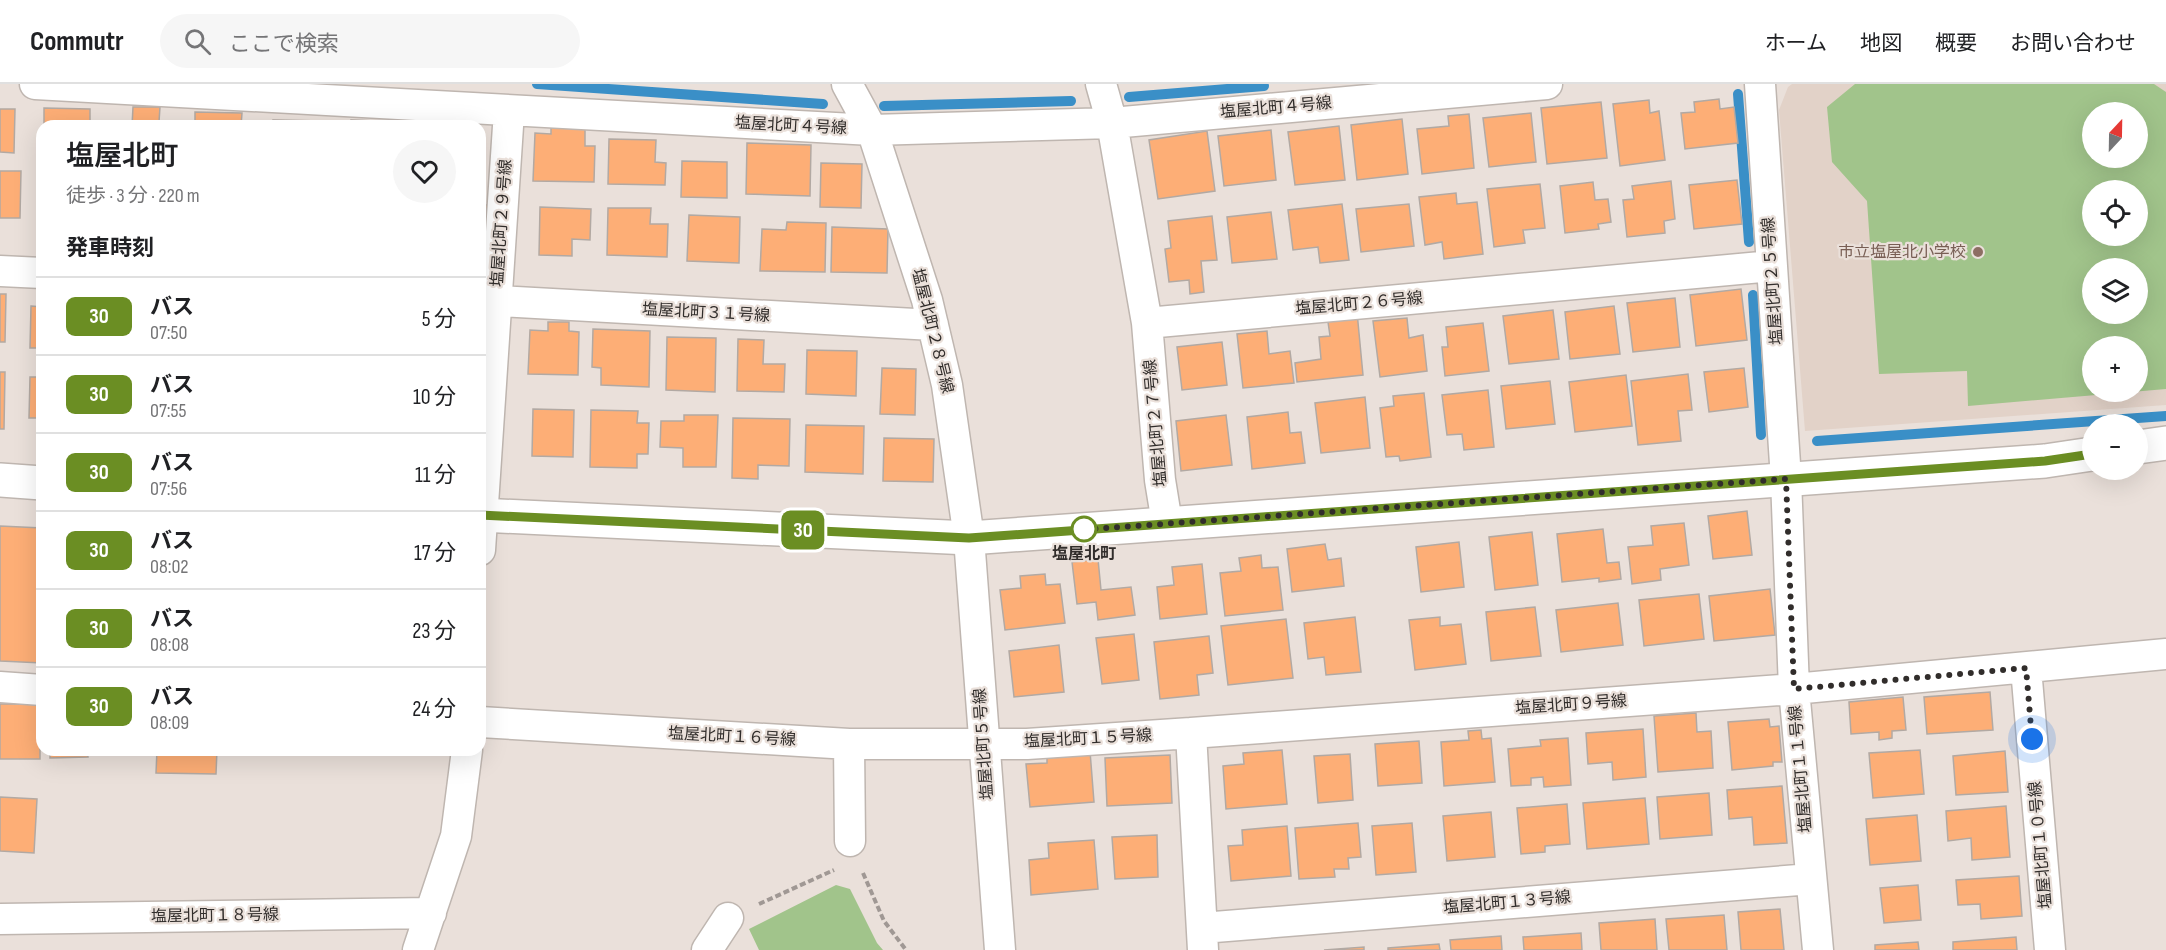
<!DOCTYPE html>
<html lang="ja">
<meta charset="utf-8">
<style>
:root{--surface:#fff;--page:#f6f6f6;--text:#202124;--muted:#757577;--line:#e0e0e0}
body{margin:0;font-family:"Sofia Sans Condensed","Noto Sans JP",sans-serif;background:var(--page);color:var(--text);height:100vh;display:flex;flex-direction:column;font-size:22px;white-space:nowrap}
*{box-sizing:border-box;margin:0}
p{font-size:20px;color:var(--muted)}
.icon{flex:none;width:33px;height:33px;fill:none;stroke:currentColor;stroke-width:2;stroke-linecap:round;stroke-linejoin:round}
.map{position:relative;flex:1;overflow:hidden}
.panel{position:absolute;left:36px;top:36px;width:450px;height:636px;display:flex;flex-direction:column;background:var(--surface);border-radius:18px;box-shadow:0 6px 24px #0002}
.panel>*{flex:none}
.badge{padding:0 12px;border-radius:9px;font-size:21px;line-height:39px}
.needle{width:39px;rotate:22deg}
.fabs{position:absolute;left:2082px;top:18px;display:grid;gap:12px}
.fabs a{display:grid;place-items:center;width:66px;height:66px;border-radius:50%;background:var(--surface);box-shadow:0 6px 24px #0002;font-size:30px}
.you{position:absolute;width:30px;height:30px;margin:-15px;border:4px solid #fff;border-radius:50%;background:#1a73e8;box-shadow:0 0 0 9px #1a73e833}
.map>.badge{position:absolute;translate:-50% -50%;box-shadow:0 0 0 3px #fff}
h2{padding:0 30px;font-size:22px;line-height:54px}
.round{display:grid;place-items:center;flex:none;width:63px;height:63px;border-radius:32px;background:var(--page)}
.summary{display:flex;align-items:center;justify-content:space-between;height:102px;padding:0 30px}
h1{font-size:28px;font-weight:600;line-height:45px}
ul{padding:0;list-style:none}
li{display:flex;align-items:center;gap:18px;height:78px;padding:0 30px;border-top:2px solid var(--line)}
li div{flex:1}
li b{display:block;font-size:22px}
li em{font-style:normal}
li .badge{min-width:66px;font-weight:700;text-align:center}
header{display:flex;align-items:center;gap:36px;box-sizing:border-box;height:84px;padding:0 30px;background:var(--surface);border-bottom:2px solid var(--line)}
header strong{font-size:28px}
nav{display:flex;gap:33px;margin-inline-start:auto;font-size:21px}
.search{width:420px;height:54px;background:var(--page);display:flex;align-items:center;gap:15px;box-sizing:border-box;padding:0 21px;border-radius:33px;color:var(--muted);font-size:22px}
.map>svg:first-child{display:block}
.built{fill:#e2d2c8;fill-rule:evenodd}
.green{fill:#a1c48b;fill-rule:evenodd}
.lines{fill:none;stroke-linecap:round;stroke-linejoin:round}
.stream{stroke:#3a8fc7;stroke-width:10}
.building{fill:#fdae76;stroke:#b2a9a3;stroke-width:1.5}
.street-casing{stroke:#bfb6b0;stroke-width:33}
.secondary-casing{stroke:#bfb6b0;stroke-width:36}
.path{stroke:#a09894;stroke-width:4;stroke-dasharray:6 3;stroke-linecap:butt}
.street{stroke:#fff;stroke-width:30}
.secondary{stroke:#fff;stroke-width:33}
.line-casing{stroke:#fff;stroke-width:14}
.line{stroke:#6b8e23;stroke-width:9}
.walk{stroke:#312d2b;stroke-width:6;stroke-dasharray:0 10.8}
.education-dot{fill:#8d6e63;stroke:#eae0da;stroke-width:2}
.stop-dot{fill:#fff;stroke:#6b8e23;stroke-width:3}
.labels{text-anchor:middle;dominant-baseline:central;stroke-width:4.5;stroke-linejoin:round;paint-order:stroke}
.street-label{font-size:16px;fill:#312d2b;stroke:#eae0da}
.education-label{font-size:16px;fill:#785e54;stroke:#eae0da;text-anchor:end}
.stop-label{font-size:16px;font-weight:bold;fill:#312d2b;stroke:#eae0da}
</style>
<header>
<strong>Commutr</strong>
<div class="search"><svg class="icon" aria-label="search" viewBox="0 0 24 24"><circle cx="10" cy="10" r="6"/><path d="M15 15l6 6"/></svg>ここで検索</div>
<nav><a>ホーム</a><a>地図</a><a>概要</a><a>お問い合わせ</a></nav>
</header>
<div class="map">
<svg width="2166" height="866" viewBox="0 0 2166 866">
<rect width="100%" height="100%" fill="#eae0da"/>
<path class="built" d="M1792,0H2166V321L1805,347L1779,26L1788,3ZM2092,28H2138V74H2092ZM2092,106H2138V152H2092ZM2092,184H2138V230H2092ZM2092,262H2138V308H2092Z"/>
<path class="green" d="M1855,0H2154L2166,8V305L1968,322L1967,287L1879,290L1867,117L1832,78L1827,23ZM2092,28H2138V74H2092ZM2092,106H2138V152H2092ZM2092,184H2138V230H2092ZM2092,262H2138V308H2092Z
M836,801L850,805L877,859L883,866H759L749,845Z"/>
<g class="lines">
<path class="stream" d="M537,0L823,20
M1738,10L1749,158
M1129,13L1264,2
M884,22L1071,17
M1753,211L1761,351
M1817,357L2166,332"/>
</g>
<path class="building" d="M1719,15L1720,25L1734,23L1738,59L1685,65L1681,29L1695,28L1694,18Z
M1649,16L1650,29L1659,27L1665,76L1620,82L1613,20Z
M1601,18L1607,74L1547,80L1541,24Z
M133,23H160L159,38H170V42H132Z
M44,24L90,25V42H44Z
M0,25H15L14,69L0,68Z
M195,28L242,29L241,42H195Z
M1531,29L1536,78L1489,83L1483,34Z
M1469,30L1474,84L1422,90L1417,45L1449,42L1448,32Z
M1402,35L1408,90L1357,96L1351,41Z
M273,36L324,37V42H273Z
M351,36L402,38V42H351Z
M551,42L585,43V62H595L594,98L533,97L535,49L551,50Z
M1339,42L1345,96L1295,101L1288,48Z
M480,45H482L481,86H480Z
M1271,46L1276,96L1224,102L1218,52Z
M1207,47L1215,107L1158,115L1149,56Z
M609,55L656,56L655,78L666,79L665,101L608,100Z
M747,59L811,61L810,112L746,110Z
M682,77L727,78V114L681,113Z
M821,79L862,80L861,124L820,123Z
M0,87H21L20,134H0Z
M37,95H42V137L37,136Z
M1737,96L1742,140L1694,145L1689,101Z
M1671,97L1675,135L1664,137L1665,149L1627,153L1623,116L1634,115L1632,102Z
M1593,98L1595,116L1608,115L1611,138L1598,140L1599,145L1565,149L1560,102Z
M1540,100L1545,144L1523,146L1525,159L1494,163L1487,105Z
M1456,109L1457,120L1477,118L1483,170L1444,175L1442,158L1425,161L1419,113Z
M1342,120L1349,176L1320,179L1318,163L1293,166L1288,126Z
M1409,120L1414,162L1361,168L1356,125Z
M480,121H489L488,166H480Z
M540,123L591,125L590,156L572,155V172L539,171Z
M608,124H651L650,140H668L667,173L607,171Z
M1271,128L1277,175L1232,179L1227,133Z
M689,131L740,133L739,179L687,177Z
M1212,132L1217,176L1201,177L1204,208L1190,210L1189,196L1169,198L1165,165L1171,164L1168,137Z
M787,138L826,139L825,188L760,187L762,145L786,146Z
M832,143L888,145L887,189L831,188Z
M1741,205L1747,256L1696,262L1690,211Z
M0,210H6L5,258H0Z
M1675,214L1680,263L1633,268L1627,219Z
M31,222L42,223V264H30Z
M1614,222L1620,270L1570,275L1565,228Z
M1553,226L1559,275L1509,280L1503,232Z
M1357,228L1363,291L1297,298L1295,279L1321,275L1319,253L1330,252L1327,231Z
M1407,234L1409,254L1423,251L1427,287L1380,293L1373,237Z
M548,238H569V247L579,248L578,291L528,290L530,246L548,247Z
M1483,239L1489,287L1445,292L1442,263H1448L1446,243Z
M593,245L650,247L649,303L601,301V284L592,283Z
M1267,247L1269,270L1290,267L1294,299L1243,304L1237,250Z
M667,253L716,254L715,308L666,306Z
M738,255L764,256L763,280H785L784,308L737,307Z
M1222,258L1227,301L1182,306L1177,263Z
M807,266L857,267L856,312L806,310Z
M882,284L916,285L915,331L880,330Z
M1744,284L1748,323L1709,328L1704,288Z
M0,288H5L4,345H0Z
M1688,290L1692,326L1678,327L1681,357L1638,361L1631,297Z
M1626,291L1632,342L1575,348L1569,298Z
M30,293H42V334H29Z
M1550,297L1555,340L1506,345L1501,302Z
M1488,306L1494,363L1464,366L1462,350L1447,351L1442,311Z
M1424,309L1431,373L1400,377L1399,372L1386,373L1380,324L1394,322L1393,312Z
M1365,313L1370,364L1321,369L1315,319Z
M533,325L574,326L573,373L532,372Z
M591,326L638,327L637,339H649L648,370H637V384L590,383Z
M1288,328L1290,349L1301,348L1305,379L1252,385L1247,333Z
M684,331H718L716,383H683V364L660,363L661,337H684Z
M1226,331L1232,381L1181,387L1176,337Z
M733,334L790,335L789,382L758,381V395L732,394Z
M806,341L864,342L863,390L805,388Z
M884,354L934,355L933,398L883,397Z
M1747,427L1752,471L1713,475L1708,432Z
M1684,439L1689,481L1660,485L1661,496L1632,500L1628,463L1653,461L1651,442Z
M0,442L42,444V579L0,577Z
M1603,445L1607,479L1619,478L1621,495L1599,498V494L1562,498L1557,450Z
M1532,448L1538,501L1495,506L1489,453Z
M1459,458L1464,503L1421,508L1416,463Z
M1325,460L1328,476L1341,474L1344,502L1292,508L1287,465Z
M1261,471L1262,484L1278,483L1283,526L1225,532L1220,489L1241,487L1239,474Z
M1098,475L1101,506L1131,503L1135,531L1098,536L1096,518L1077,520L1072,478Z
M1202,480L1207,530L1160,535L1157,503L1174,501L1172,483Z
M1045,490L1046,501L1060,500L1065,539L1005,546L1000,506L1021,504L1020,492Z
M1770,505L1775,551L1714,557L1709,512Z
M1699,510L1704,555L1644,562L1639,516Z
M1618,519L1623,561L1561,568L1556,526Z
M1535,523L1541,572L1491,577L1486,528Z
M1355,533L1361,588L1326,591L1324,573L1308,575L1304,539Z
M1440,533V542L1461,540L1466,580L1415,586L1409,536Z
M1286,535L1293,594L1228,601L1221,542Z
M1134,550L1139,596L1102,600L1096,554Z
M1209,552L1213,589L1197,591L1199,611L1160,615L1154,558Z
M1059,561L1064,608L1014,613L1009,567Z
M1990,608L1993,646L1927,650L1924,613Z
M1903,613L1906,646L1892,647V654L1879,656V648L1851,650L1849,618Z
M0,620H40V675H0Z
M1696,629L1697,648L1711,647L1713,684L1658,688L1654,632Z
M1769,635L1770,643L1779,642L1782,678H1773V682L1732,686L1728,638Z
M1643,645L1646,693L1613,696L1612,678L1588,680L1586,649Z
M1481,646L1482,655L1491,654L1495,698L1444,702L1441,658L1469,656L1468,647Z
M1568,654L1571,701L1544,703L1543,693L1531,694V701L1511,702L1508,665L1541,662L1540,656Z
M1419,657L1422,699L1378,702L1375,660Z
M50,666H87L88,673L50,674Z
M157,666H217L216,690L156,689Z
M1282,666L1287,720L1226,725L1223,682L1244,680L1243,669Z
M1920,666L1924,710L1873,714L1869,669Z
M1090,667L1094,718L1030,723L1026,680L1047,679V670Z
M2005,667L2008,708L1956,711L1953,672Z
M1350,670L1353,716L1318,719L1314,672Z
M1170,671L1172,719L1107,722L1105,674Z
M1782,702L1787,759L1754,761L1752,733L1729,735L1727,706Z
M1709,709L1712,751L1660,755L1657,713Z
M0,713L37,715L34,769L0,767Z
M1645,714L1649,760L1587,765L1583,719Z
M1567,720L1570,760L1545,762V768L1521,770L1517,724Z
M2006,722L2010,773L1972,776L1971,754L1948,757L1946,727Z
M1491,728L1495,773L1447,777L1443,732Z
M1917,731L1921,777L1870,781L1866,735Z
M1358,739L1361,773L1348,774L1349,785H1334L1335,793L1299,795L1295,744Z
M1412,739L1416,788L1376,791L1372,742Z
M1287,742L1291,792L1231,797L1228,762L1243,761L1242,746Z
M1157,751L1158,793L1115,795L1112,753Z
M1094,756L1098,805L1031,811L1029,776L1049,774L1048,759Z
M2019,792L2022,832L1981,835L1980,820L1958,821L1956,796Z
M1918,801L1921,836L1884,839L1880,804Z
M1780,825L1784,866H1741L1738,828Z
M1724,831L1727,866H1669L1666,835Z
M1655,835L1657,866H1601L1599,839Z
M1581,849L1582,866H1524L1523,853Z
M1501,852L1502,866H1451L1450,856Z
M2016,853L2017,866H1953V858Z
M1918,858L1919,866H1875V861Z
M1439,860L1440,866H1388V864Z
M1364,863V866H1324Z"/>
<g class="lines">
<g class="street-casing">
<path id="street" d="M35,0L872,46L1112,39L1547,0
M847,0L872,46L927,216L947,301L969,454L1000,866
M1101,0L1112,39L1147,239L1772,182
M1760,0L1786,395L1794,605L1818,866
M0,187L42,189
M480,216L933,241
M1147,239L1160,396L1167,439
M480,466L509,27
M2026,584L2050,866
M0,603L42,606
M480,638L849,660H1027L1191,649
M849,660L850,757
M0,835L431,829
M1202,844L1811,795
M418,866L456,752L467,666
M707,866L728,834
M1203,866L1191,649L1794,605L2166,570"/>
</g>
<g class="secondary-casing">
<path id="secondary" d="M2138,363L2166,359
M0,396L42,399
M480,431L969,454L2045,377L2092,370"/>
</g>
<path class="path" d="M863,789L884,837L906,866
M759,820L834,786"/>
<use href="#street" class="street"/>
<use href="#secondary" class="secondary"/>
</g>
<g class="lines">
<g class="line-casing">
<path id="line" d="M480,431L969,454L2045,377L2092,370"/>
</g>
<use href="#line" class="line"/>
<path class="walk" d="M1084,445L1079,446L1786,395L1794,605L2026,584L2032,655"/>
</g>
<circle class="education-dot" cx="1978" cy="168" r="6"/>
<circle class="stop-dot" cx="1084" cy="445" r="12"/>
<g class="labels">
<g class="street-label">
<text transform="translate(1276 24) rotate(-5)">塩屋北町４号線</text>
<text transform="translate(791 42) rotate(3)">塩屋北町４号線</text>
<text transform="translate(502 139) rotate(-86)">塩屋北町２９号線</text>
<text transform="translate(1773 197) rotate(-94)">塩屋北町２５号線</text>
<text transform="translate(1359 220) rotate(-5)">塩屋北町２６号線</text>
<text transform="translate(706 229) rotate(3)">塩屋北町３１号線</text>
<text transform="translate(932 247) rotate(76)">塩屋北町２８号線</text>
<text transform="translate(1156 339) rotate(-95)">塩屋北町２７号線</text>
<text transform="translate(1571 621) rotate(-4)">塩屋北町９号線</text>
<text transform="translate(732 653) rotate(3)">塩屋北町１６号線</text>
<text transform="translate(1088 655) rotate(-3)">塩屋北町１５号線</text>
<text transform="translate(984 660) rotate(-94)">塩屋北町５号線</text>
<text transform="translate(1801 685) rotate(-95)">塩屋北町１１号線</text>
<text transform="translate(2041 761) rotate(-95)">塩屋北町１０号線</text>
<text transform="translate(1507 819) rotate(-5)">塩屋北町１３号線</text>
<text transform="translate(215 832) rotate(-1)">塩屋北町１８号線</text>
</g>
<g class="education-label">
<text x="1966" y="168">市立塩屋北小学校</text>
</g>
<g class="stop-label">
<text x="1084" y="470">塩屋北町</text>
</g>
</g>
</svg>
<div class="fabs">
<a><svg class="needle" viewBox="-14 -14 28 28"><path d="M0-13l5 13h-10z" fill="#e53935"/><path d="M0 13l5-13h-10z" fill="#757577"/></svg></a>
<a><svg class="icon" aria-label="locate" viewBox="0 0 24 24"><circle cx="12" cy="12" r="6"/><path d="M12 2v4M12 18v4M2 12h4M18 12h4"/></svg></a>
<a><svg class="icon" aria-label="layers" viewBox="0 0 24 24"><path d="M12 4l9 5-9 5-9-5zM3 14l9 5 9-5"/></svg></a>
<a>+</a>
<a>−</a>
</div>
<div class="you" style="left:2032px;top:655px"></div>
<b class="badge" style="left:803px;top:446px;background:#6b8e23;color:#fff">30</b>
<section class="panel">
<div class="summary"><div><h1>塩屋北町</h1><p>徒歩 · 3 分 · 220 m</p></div><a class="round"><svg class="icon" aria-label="heart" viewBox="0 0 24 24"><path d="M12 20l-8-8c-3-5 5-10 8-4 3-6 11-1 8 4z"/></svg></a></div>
<h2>発車時刻</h2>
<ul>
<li><span class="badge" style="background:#6b8e23;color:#fff">30</span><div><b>バス</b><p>07:50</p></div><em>5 分</em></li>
<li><span class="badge" style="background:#6b8e23;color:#fff">30</span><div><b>バス</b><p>07:55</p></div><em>10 分</em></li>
<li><span class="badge" style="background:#6b8e23;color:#fff">30</span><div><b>バス</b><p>07:56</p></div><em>11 分</em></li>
<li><span class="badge" style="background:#6b8e23;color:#fff">30</span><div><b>バス</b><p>08:02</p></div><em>17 分</em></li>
<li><span class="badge" style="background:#6b8e23;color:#fff">30</span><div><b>バス</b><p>08:08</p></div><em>23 分</em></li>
<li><span class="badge" style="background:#6b8e23;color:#fff">30</span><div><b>バス</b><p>08:09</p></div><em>24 分</em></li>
</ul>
</section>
</div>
